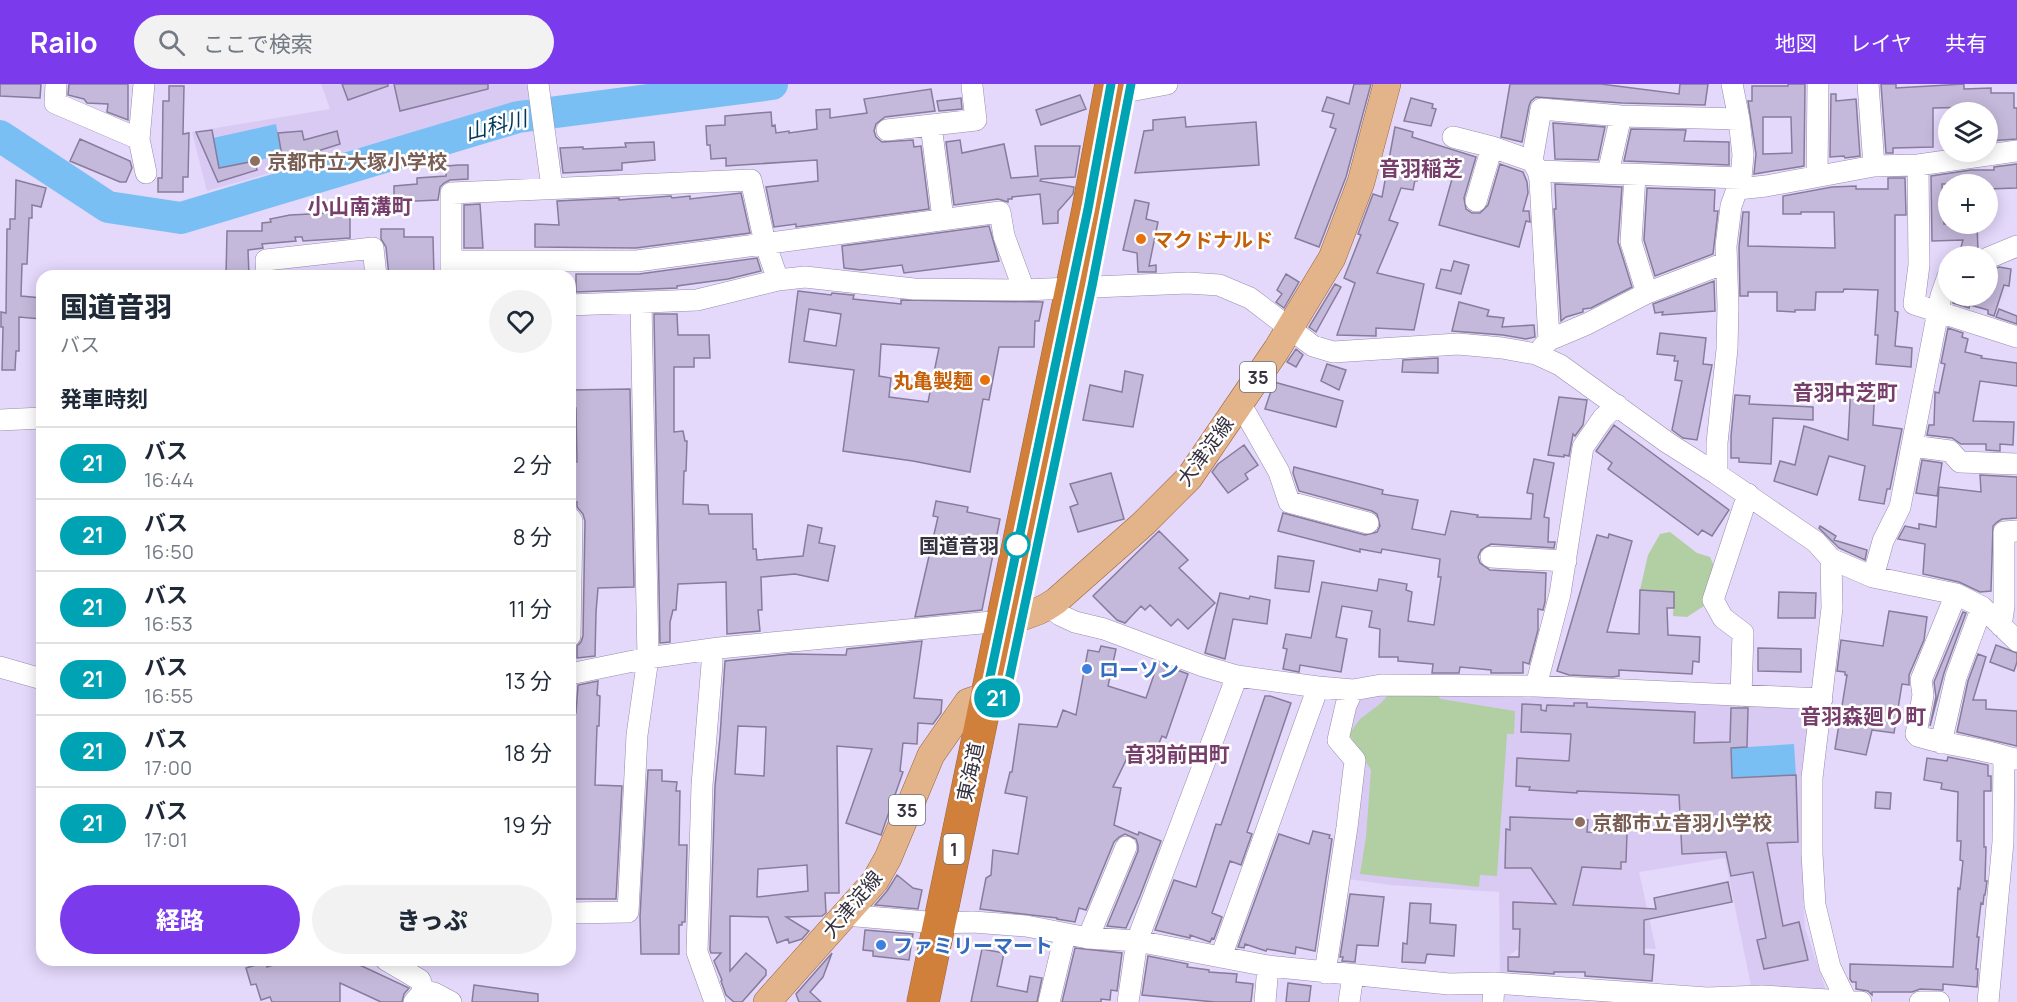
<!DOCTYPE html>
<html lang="ja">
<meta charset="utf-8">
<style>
:root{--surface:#fff;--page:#f2f2f3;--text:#1f2937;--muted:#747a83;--line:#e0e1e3;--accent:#7c3aed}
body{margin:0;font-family:Manrope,"Noto Sans JP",sans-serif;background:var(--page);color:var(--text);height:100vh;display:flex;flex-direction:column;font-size:22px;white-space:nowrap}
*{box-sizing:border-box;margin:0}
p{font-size:20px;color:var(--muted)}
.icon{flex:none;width:33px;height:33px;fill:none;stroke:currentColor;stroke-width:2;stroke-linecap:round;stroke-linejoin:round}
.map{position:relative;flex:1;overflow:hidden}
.sheet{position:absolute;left:36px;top:186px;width:540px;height:696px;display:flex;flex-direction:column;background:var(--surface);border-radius:18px;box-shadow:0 3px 15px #0003}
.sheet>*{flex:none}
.badge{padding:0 12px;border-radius:20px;font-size:21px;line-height:39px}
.controls{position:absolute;left:1938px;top:18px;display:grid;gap:12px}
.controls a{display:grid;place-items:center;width:60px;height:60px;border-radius:50%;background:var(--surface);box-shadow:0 3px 15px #0003;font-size:30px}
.map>.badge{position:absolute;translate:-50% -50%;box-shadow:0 0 0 3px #fff}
h2{padding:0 24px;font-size:22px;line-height:54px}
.round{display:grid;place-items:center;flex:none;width:63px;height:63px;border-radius:32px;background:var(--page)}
.summary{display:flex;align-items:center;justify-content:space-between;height:102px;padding:0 24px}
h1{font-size:28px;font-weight:800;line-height:45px}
.cta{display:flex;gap:12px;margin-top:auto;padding:12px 24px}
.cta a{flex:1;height:69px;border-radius:36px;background:var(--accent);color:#fff;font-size:24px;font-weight:800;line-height:69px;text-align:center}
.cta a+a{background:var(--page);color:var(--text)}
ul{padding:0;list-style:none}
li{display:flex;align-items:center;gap:18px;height:72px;padding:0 24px;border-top:2px solid var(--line)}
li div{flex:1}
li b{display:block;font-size:22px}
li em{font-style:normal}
li .badge{min-width:66px;font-weight:700;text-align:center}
header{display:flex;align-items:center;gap:36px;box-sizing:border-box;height:84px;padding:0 30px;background:var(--accent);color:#fff}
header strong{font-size:28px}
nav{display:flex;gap:33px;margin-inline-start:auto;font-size:21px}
.search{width:420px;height:54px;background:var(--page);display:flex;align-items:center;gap:15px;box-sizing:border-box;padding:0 21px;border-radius:33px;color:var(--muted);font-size:22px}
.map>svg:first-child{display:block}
.built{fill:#d9caf4}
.green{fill:#b1cfa2}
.water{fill:#79bff4}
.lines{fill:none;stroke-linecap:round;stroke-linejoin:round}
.river{stroke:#79bff4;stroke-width:32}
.building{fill:#c5b9db;stroke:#877c9c;stroke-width:1.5;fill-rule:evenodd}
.minor-casing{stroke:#988cad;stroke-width:22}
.major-casing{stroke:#9b643c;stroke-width:28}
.highway-casing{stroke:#9b643c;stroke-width:33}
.minor{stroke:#fff;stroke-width:21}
.major{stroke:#e3b389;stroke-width:27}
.highway{stroke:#d1803b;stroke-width:32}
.line-casing{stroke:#fff;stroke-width:14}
.line{stroke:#00a3b4;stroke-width:9}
.education-dot{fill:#8d6e63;stroke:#fff;stroke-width:2}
.food-dot{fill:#e8710a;stroke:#fff;stroke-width:2}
.stop-dot{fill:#fff;stroke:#00a3b4;stroke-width:3}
.shop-dot{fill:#3f7fe0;stroke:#fff;stroke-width:2}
.labels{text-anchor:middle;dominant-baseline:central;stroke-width:5;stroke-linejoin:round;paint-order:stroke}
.shield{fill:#fff;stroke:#726f79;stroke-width:1.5}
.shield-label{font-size:18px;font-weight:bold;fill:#36313f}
.education-label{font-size:20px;font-weight:bold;fill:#785e54;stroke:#fff;text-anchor:start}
.food-label{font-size:20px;font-weight:bold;fill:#c56008;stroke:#fff;text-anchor:start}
.street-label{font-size:20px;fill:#36313f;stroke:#fff}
.stop-label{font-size:20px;font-weight:bold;fill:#36313f;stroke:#fff;text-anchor:end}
.shop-label{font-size:20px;font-weight:bold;fill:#366cbe;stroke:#fff;text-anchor:start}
.water-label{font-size:21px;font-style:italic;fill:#003759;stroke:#fff}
.neighbourhood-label{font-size:21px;font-weight:bold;fill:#773e6b;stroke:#fff}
</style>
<header>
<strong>Railo</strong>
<div class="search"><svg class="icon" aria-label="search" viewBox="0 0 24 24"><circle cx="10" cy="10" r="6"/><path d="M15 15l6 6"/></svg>ここで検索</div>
<nav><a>地図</a><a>レイヤ</a><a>共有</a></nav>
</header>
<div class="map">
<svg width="2017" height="918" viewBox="0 0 2017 918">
<rect width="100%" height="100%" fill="#e4d8fb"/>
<path class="built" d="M321,0H530L529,15L207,107L192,48L330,25Z
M1458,603L1529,614L1535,610L1816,619L1807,703L1803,813L1805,844L1826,906L1752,907L1725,774L1639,788L1656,865L1525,860L1507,873V896H1500L1499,808L1390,801L1349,795L1347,663L1353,622L1372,609Z"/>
<path class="green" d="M1670,448L1697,469L1710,473L1715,484L1704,522L1687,533L1673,532L1674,508L1640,506L1648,471L1660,450Z
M1431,606L1441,615L1515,627L1514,650H1507L1497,792L1480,791L1479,803L1360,790L1366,753L1371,686L1349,650L1360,635L1380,620L1392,607Z"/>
<path class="water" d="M276,40L282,71L219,85L213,54Z
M1794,660L1796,691L1732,694L1731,664Z"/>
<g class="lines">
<path class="river" d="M0,52L108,123L181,134L518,33L772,0"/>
</g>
<path class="building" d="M0,0H41L40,14L0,12Z
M69,0H128V36L107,28L108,20L87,19L84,15L68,11Z
M342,0H388V2L348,16Z
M394,0H488V5L400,27Z
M1354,0H1371L1346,93L1319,163L1295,154L1336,45L1330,43L1334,30L1322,27L1327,13L1349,20Z
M1510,0H1601L1679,10L1680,0H1708L1705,21L1622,19L1536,13L1531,17L1529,22L1522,58L1501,53Z
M1788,0H1805L1804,82L1754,90L1756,70L1748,17H1752V2H1788ZM1763,33H1791L1792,69L1763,70Z
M1881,0H1896V4L1964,0V5L1991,4V9H2014V24H2017V55L1988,57V28H1979V23L1933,24V63L1893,64V69H1886Z
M169,2H184L183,50L189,49L188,93H183V108H158V94H162L163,17H169Z
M931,5L935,27L885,33L876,40L874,47L876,53L882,58L913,56L914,63L921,62L929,125L796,143V140L774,143L766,103L818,97L817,76L726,82V74L711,75L710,61H707L706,42L725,41V32L771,28L772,42L775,41L776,49L789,47V49L817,45L816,26L830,25V34L867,29L864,15Z
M1831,10H1836V17L1856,15L1860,72L1845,74L1844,72L1830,73Z
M1080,11L1086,25L1041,41L1036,26Z
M961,14L962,25L939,27L937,17Z
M1411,14L1433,20L1432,24L1436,25L1431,42L1404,37Z
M1185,33L1186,43L1256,38L1259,81L1135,89L1144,47L1153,46V36Z
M1553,39L1605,43L1598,76L1555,75Z
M1395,43L1413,48L1412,53L1476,73L1464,114L1466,125L1472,129H1480L1488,121L1500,80L1523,88L1527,98L1528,109L1523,127H1529L1530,138L1526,137L1519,163L1439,141L1454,88L1421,78L1417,97L1415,96L1413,106L1401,104L1389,136L1398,139L1377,189L1424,200L1414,246L1376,244V252L1337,251L1355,199L1344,194L1361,151L1358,150L1373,110L1382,113Z
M1631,45L1686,46L1684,57L1729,58V81L1624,77Z
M212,46L219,84L255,77L257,86L218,98L196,48Z
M302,47L304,56L337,47L340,60L283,78L278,49Z
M80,55L130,77L132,84L126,98H120L70,77Z
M960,56L962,69L1004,60L1011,94L1038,92L1035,62H1080L1075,93L1041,95L1040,97L1074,103L1073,110L1058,127V139L1043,140L1040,110L1012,113V115H1008V118L998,115L954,121L946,58Z
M654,58L655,76L622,79V86L563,89L560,64L583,63V65L626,63L625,59Z
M2017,80V104L1988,105V100H1942L1944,140H1977L1978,167H1960L1963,156L1932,157L1931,92L1971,86H1994V83Z
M459,81H468V95L450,96L444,99L440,103L438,116L394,118V102L417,100V94L446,92V82Z
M1888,94H1905L1906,131H1895V227L1898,228L1895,262L1912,264L1911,283L1876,280L1878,251H1875L1878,206L1844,205L1843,208H1816L1815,226H1795V228L1777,227V208H1748V212H1740L1739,163L1743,128H1749L1748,162L1835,164L1834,128H1801V130H1783V112L1832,103L1856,102V105H1888Z
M16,96L46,104L41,123L32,121V134H29L27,180H22L21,212L42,214V226L41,235L19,233V267H16L15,286H2L3,243H1V228L6,229L7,145H10V135H15Z
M1555,100L1622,103L1618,158L1632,203L1591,224L1583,225V228L1566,233L1561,237L1554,125H1556Z
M1647,104L1715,106L1714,127H1718L1713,170L1655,192L1644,156Z
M741,109L750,149L636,164L535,163V140L559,141L557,117L619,114V116L671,112L672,114L690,112V115Z
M1135,116L1149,119L1146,135L1158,138L1149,182L1156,181V188H1138L1137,169L1123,166Z
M480,120L483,164H464V121Z
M350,128V154L303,157L302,153H295L296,157L262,160L263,164L248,166L249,192H226L227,147H262V139L271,138L270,135L290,131Z
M989,142L999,177L904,189L902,181L861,186L844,184L842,162Z
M381,145H404V153H433L434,192H389L386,163L381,155Z
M757,174L761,187L728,195L677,202V204L576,208V190H639Z
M1454,177L1469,181L1461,210L1436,204L1441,185L1451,187Z
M1999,183L2011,185L2009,202L2004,201L1994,232L1988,230V226L1970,221L1969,224L1953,219L1955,212H1988V187Z
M1286,190L1299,198L1284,224L1276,218L1282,210L1277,206Z
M1714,197L1715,227L1662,231L1663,228L1655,229L1653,220Z
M1335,200L1341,203L1316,248L1309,243Z
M798,207L831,211L832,209L852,211H854L853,215L901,220V216L1043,218L1039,237H1035L1034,263H999L989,316L983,315L970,388L913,377L843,367L854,286L789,278ZM809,225L841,230L836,262L804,257ZM881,260L939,264L928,318L889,313L891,294L879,292Z
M1459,218L1489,226L1487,232L1504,234L1502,243L1534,241L1535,253L1526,255L1503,251L1452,247Z
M1999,225L2017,232V240L1996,233Z
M654,230H677L678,251H709L710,274H694V283H674V348L683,347L685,357H687L686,387H684L683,420L708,421L709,430H752L753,465H756L757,476L803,472L808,441L822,444L819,459L835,462L828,497L795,490L761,493L762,526H758L760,547L727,550L726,498L678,500L676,526H673L670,538V558L660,559Z
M1948,244L1963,249L1962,253L1968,255L1965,268L1982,272L1981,274L2017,279V302L1980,297L1973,337L2014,338L2013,361L2000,360V367L1986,366V360H1961L1952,354L1927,351L1929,341H1934L1935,310V308L1939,309L1945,280L1941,279Z
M1660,249L1706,254L1703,280L1712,281L1697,356L1683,354L1672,346L1682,297L1675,296L1678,277H1674L1675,272L1657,270Z
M1296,265L1303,271L1296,283L1287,278Z
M1438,274V289L1402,288L1403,276Z
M1327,280L1346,286L1339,306L1321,297Z
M1125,287L1143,291L1133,343L1083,336L1090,301L1122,308Z
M1274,298L1343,317L1336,343L1265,325Z
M1851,300L1875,301L1873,341L1902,345L1890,405H1887L1884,420L1859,416L1865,382L1829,372L1817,411L1774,397L1780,377L1795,381L1804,342L1848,356Z
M630,305L634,503L598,504L596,528L595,572L577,574V562L581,558L583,552L585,437L583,430L577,423V418H572V405H570V377L577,378L576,324H570V306Z
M1735,311L1750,312L1749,320L1813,323V336L1773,334L1771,380L1739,378V374H1731V352Z
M1559,313L1587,316L1583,341L1575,352L1573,350L1569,372L1564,371V373L1548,371Z
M1614,341L1729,426L1712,452L1702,446L1698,451L1608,385L1612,379L1596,367Z
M1244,361L1258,381L1245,390L1248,395L1228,409L1212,388L1218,380Z
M1534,375L1554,379L1544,433L1549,434L1548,458H1555L1554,464L1491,460L1481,466L1478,473L1480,479L1490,486L1546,489L1545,518L1543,526L1538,525V546L1529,580L1523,578V589H1491V586L1460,583L1459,589H1432L1433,580L1398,577V573H1379L1380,545L1369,543L1372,527L1342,522L1336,553L1347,555L1341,588L1300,581L1299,588L1283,585L1287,565L1283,564L1286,550L1311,554L1322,498L1377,507L1379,495L1407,500L1406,506L1412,508L1408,537L1434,541L1441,493H1438L1440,475L1382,465L1381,469L1360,465V468L1278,447L1283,429L1365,451L1377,448L1380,442L1377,430L1372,427L1299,407L1293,389L1294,383L1383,406L1382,410L1418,416L1412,445L1445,451L1451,427L1478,431L1477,433L1531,435L1533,410L1527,409Z
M1922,376L1942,379L1937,412L1916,409Z
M1111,389L1124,435L1078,448L1070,423L1078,420L1070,400Z
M1980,391L2017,393V434L2002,435L1997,438L1993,442L1991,507L1980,508L1959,498L1923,490L1925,460L1898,455L1905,442L1919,445V440L1936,443L1939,403L1981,408Z
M936,417L968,423L967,428L1000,435L982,526L915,533L938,433L933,432Z
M1820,442L1836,452L1834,456L1867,466L1865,476L1839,464L1819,444Z
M1159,447L1188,476L1179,484L1215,519L1188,545L1178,535L1171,542L1150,521L1145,526L1141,522L1125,539L1117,536L1093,512Z
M1609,450L1632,457L1607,548L1639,550L1640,506L1674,508V524H1667L1668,551L1700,553L1699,578L1693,577L1692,590L1619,586V592L1612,593L1569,591L1557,587L1597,451L1608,454Z
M1278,472L1314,477L1309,508L1275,504Z
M1779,508L1816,509L1815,534H1778Z
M1220,509L1249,515L1250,512L1270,516L1267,540L1233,535L1225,575L1205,569Z
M1889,527L1927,533L1924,556L1909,591V601L1902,600L1894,649L1872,646L1866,671L1835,665L1847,591H1845V588L1837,587L1841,556L1883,562Z
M1963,528L1966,529L1944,589L1930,642L1936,613L1934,598Z
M922,557L914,614L942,616L941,629L933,640L918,639L917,660L903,659L900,687L903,688L881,751L846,739L872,665L837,662L839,809H825L826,829L822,832L786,833L809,847L802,855L789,859L788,855L777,859L768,833L730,832V887L746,869L766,886V891L742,918H734L726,911L721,897L722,896L714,877L721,869H711L710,866L715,702L720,653L725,577L790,570L846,571L847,565ZM738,642L766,643L764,692L735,690ZM807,781L808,807L757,813L758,785Z
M1996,561L2017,569V578L2014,587L1990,578Z
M1101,562L1116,565L1108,602L1146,614L1158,579L1188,590L1166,654L1162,652L1152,676L1147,674L1145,678L1128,672L1113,703L1121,704L1114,741L1138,751L1139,748L1161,757L1140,812L1126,844L1107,842L1138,767V761L1136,755L1125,750L1119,753L1114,758L1086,826L1079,824L1075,838L1057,835V834L980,825L986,794L991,791L993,766L1018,770L1027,713L1005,709L1010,688H1012L1019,640L1057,643L1063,626L1076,631L1088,566L1099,568Z
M1758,564L1801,565V588L1758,587Z
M1978,570L1986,573L1973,616H1986V625L2017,627V662L1957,648L1968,597Z
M598,597L597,611L600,612L599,642H597L595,701L622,702L616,815H570V798L575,759H572L573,736H570L572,629H576L578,601Z
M1265,612H1270L1291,619L1247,748L1252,750L1241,781L1230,777L1212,829L1222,833L1214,855L1212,854L1210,858L1190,851V854L1155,846L1174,796L1196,803L1216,740L1221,741Z
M1574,619H1587V623L1695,628L1694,659L1730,658L1731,624H1748L1747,663L1731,664L1732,694L1796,691L1798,758L1767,759L1783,842L1799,838L1808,876L1764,885L1757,856L1766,854L1753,788L1731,792L1726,768L1682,770L1679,711L1577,707V709L1529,706L1530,703L1516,702L1517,674L1569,677L1571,650L1521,648L1522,620L1541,621V626L1546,627L1547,621L1574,622Z
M1948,673L1988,681V692H1991V707H1984V763H1986L1985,797H1987L1985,811H1984L1983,820L1981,819L1977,853H1979L1976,885H1978L1977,903L1943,900V906L1920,905L1912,908H1872V911L1868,907L1856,905V898H1852L1850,895V880L1953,883L1958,804L1960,805L1963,777L1960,776L1961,757H1957L1958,708L1941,705L1942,699L1924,696L1927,674L1947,677Z
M648,686H662V697L677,698L676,707H680L679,761H687L685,838H682V841H679V870H641L640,832Z
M1876,708L1891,709L1890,725L1875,724Z
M1510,733L1588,736L1587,748L1627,749L1626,778H1621V785L1582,783L1573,821L1656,825L1654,814L1728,798L1732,818L1644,836V870L1654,871L1652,897L1585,892V888H1554V890L1508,887V873H1519L1520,845H1513V818L1556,820L1531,784H1505L1506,745L1510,746Z
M1313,747L1330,751L1329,754L1332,755L1315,867L1296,863L1295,870L1267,865L1266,867L1245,860L1244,864L1238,863L1279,750L1309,760Z
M897,791L913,804L922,806L918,825L875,821L887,807Z
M1350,810L1384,813L1378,862L1357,861L1355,878L1342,877L1343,873H1340Z
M1410,819L1431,820L1430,839L1456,841L1454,872L1427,870L1425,879L1402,878L1403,859L1407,860Z
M865,846L913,850L909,876L873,872V867L863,866Z
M1075,864L1122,869L1117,907L1111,906L1110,916L1101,915V918H1062Z
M982,865L1004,869L997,902L1027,908L1030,892L1042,894L1037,918H971Z
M832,869L823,893L810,908L821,918H799L796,910Z
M1148,872L1188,880L1187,883L1209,886V888L1237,890L1236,898L1253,900L1251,918H1215L1142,911Z
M290,876H349L409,904L404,910L402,918H381L340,899V918H272L270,913L261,916L256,900L251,901L246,884L265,878L267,883Z
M1288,899L1311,902L1309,918H1286Z
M474,901L538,910V918H472Z"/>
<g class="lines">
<g class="minor-casing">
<path id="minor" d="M56,0L55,19L139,55
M144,0L139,55L146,89
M538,0L552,104
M1732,0L1739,35L1743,71L1741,94L1731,122L1726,162L1728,222L1727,265L1717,359V390L1816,458L1831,475L1832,524L1812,694V770L1815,821L1830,883L1847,918
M1868,0L1874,82
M1109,11L1167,0
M931,41L943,135
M887,46L976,36L972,2
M1453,53L1492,63L1532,77
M1918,81L1919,181L1914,220L2017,253
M1538,87L1741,94
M1608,89L1621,32
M1635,91L1631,158L1647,209
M1817,91L1818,0
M1738,105L1766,102L1874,82L1918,81L2017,67
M1476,117L1492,63
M1988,174L2017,162
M451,177H637L1000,128L1004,152L1024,206
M267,192L266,176L373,164L376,192
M451,192V109L751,96L765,159L778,196
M570,221L697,216L778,196L805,193L914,205L1024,206L1188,199L1219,201L1250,214L1313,262L1333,268L1458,260L1502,264L1536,270L1560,281L1668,359L1717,390
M1549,256L1540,96L1538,87L1532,77L1541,25L1621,32L1739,35
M1542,264L1549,256L1587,240L1647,209L1725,179
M1240,319L1279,388L1289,418L1368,439
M0,336L42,334
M1912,362L1950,367L1960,378L2017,380
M570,434L572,437L570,552
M1491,473L1566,477
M1831,475L1873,493L1956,510L1982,523L2017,557
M1873,493L1883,457L1900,423L1941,212L1948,192
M1956,510L1921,596L1923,611L1916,650L1918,652C1942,660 1966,662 1989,668C2000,670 2005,674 2017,675
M1049,522L1060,531L1075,538L1104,545L1203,582L1237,592L1318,603L1353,606L1381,601L1536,602L1822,615
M2001,542L2004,522V448L2017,447
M712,565V580L702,701L697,868L715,918
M0,583L42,595
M570,590L648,574L719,564L1002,537
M1536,602L1560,510L1583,363L1603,334L1617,321
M1741,612L1743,549L1723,534L1713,516L1748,410
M1941,659L1956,593L1982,523
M570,829L628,828L637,651L648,574L641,219
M845,831L938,839L973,838L1026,842L1088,854L1137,857L1268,882L1449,900L1494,899L1707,914L1762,912L1861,918
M1088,854L1126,763
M1221,873L1318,603
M386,876L420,896L424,907L414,918
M1325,889L1347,743L1355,676L1338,656L1346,621L1353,606
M424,907L434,909L451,918
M1049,918L1065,851
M1128,918L1137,857L1237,592
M1265,918L1268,882
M1349,918L1353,891
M1493,918L1494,899
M1920,918H1939
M1988,918L2003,758L2004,674"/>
</g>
<g class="major-casing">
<path id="major" d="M1002,537C1022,534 1041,528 1056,517L1143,440L1189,394L1277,265L1332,174L1361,98L1387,0
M767,918L875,797L888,774L931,671L968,618L986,612L1005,615"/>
</g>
<g class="highway-casing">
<path id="highway" d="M923,918L1088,125L1111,0"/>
</g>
<use href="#minor" class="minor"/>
<use href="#major" class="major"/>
<use href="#highway" class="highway"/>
</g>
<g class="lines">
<g class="line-casing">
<path id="line" d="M1111,0L1088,125L986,612L1005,615L1092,202L1131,0"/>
</g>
<use href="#line" class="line"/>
</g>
<g class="education-dot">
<circle cx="255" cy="77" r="6"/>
<circle cx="1580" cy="738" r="6"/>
</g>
<g class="food-dot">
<circle cx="1141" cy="155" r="6"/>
<circle cx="985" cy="296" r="6"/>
</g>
<circle class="stop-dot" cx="1017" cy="461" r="12"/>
<g class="shop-dot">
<circle cx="1087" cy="585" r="6"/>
<circle cx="881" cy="861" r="6"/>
</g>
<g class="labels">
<g class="shield">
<rect x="1240" y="278" width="36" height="30" rx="4.5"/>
<rect x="889" y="711" width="36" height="30" rx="4.5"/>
<rect x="943.5" y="750" width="21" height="30" rx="4.5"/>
</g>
<g class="shield-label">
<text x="1258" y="293">35</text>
<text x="907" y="726">35</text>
<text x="954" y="765">1</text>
</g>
<g class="education-label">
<text x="267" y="77">京都市立大塚小学校</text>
<text x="1592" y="738">京都市立音羽小学校</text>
</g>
<g class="food-label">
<text x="1153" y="155">マクドナルド</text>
<text x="973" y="296" text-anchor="end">丸亀製麺</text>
</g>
<g class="street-label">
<text transform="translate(1205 367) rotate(-54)">大津淀線</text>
<text transform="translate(970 688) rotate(-78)">東海道</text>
<text transform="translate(852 820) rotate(-50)">大津淀線</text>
</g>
<g class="stop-label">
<text x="999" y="461">国道音羽</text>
</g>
<g class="shop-label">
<text x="1099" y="585">ローソン</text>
<text x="893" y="861">ファミリーマート</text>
</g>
<g class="water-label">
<text transform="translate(496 41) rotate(-14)">山科川</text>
</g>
<g class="neighbourhood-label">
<text x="1421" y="84">音羽稲芝</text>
<text x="360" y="122">小山南溝町</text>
<text x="1845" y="308">音羽中芝町</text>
<text x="1863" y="632">音羽森廻り町</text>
<text x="1177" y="670">音羽前田町</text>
</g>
</g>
</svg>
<div class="controls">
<a><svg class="icon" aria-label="layers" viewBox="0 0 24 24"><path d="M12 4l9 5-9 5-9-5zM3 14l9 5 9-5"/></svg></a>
<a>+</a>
<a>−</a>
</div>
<b class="badge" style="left:997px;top:614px;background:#00a3b4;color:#fff">21</b>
<section class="sheet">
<div class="summary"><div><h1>国道音羽</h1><p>バス</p></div><a class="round"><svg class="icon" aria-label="heart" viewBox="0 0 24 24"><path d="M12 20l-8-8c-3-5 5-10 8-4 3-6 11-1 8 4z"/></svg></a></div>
<h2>発車時刻</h2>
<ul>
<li><span class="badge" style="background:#00a3b4;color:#fff">21</span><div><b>バス</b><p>16:44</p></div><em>2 分</em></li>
<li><span class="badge" style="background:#00a3b4;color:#fff">21</span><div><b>バス</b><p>16:50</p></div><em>8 分</em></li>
<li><span class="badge" style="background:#00a3b4;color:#fff">21</span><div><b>バス</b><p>16:53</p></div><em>11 分</em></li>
<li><span class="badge" style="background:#00a3b4;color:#fff">21</span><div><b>バス</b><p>16:55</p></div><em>13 分</em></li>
<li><span class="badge" style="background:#00a3b4;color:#fff">21</span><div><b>バス</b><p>17:00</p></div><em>18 分</em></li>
<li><span class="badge" style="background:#00a3b4;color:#fff">21</span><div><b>バス</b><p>17:01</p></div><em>19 分</em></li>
</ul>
<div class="cta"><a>経路</a><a>きっぷ</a></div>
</section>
</div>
